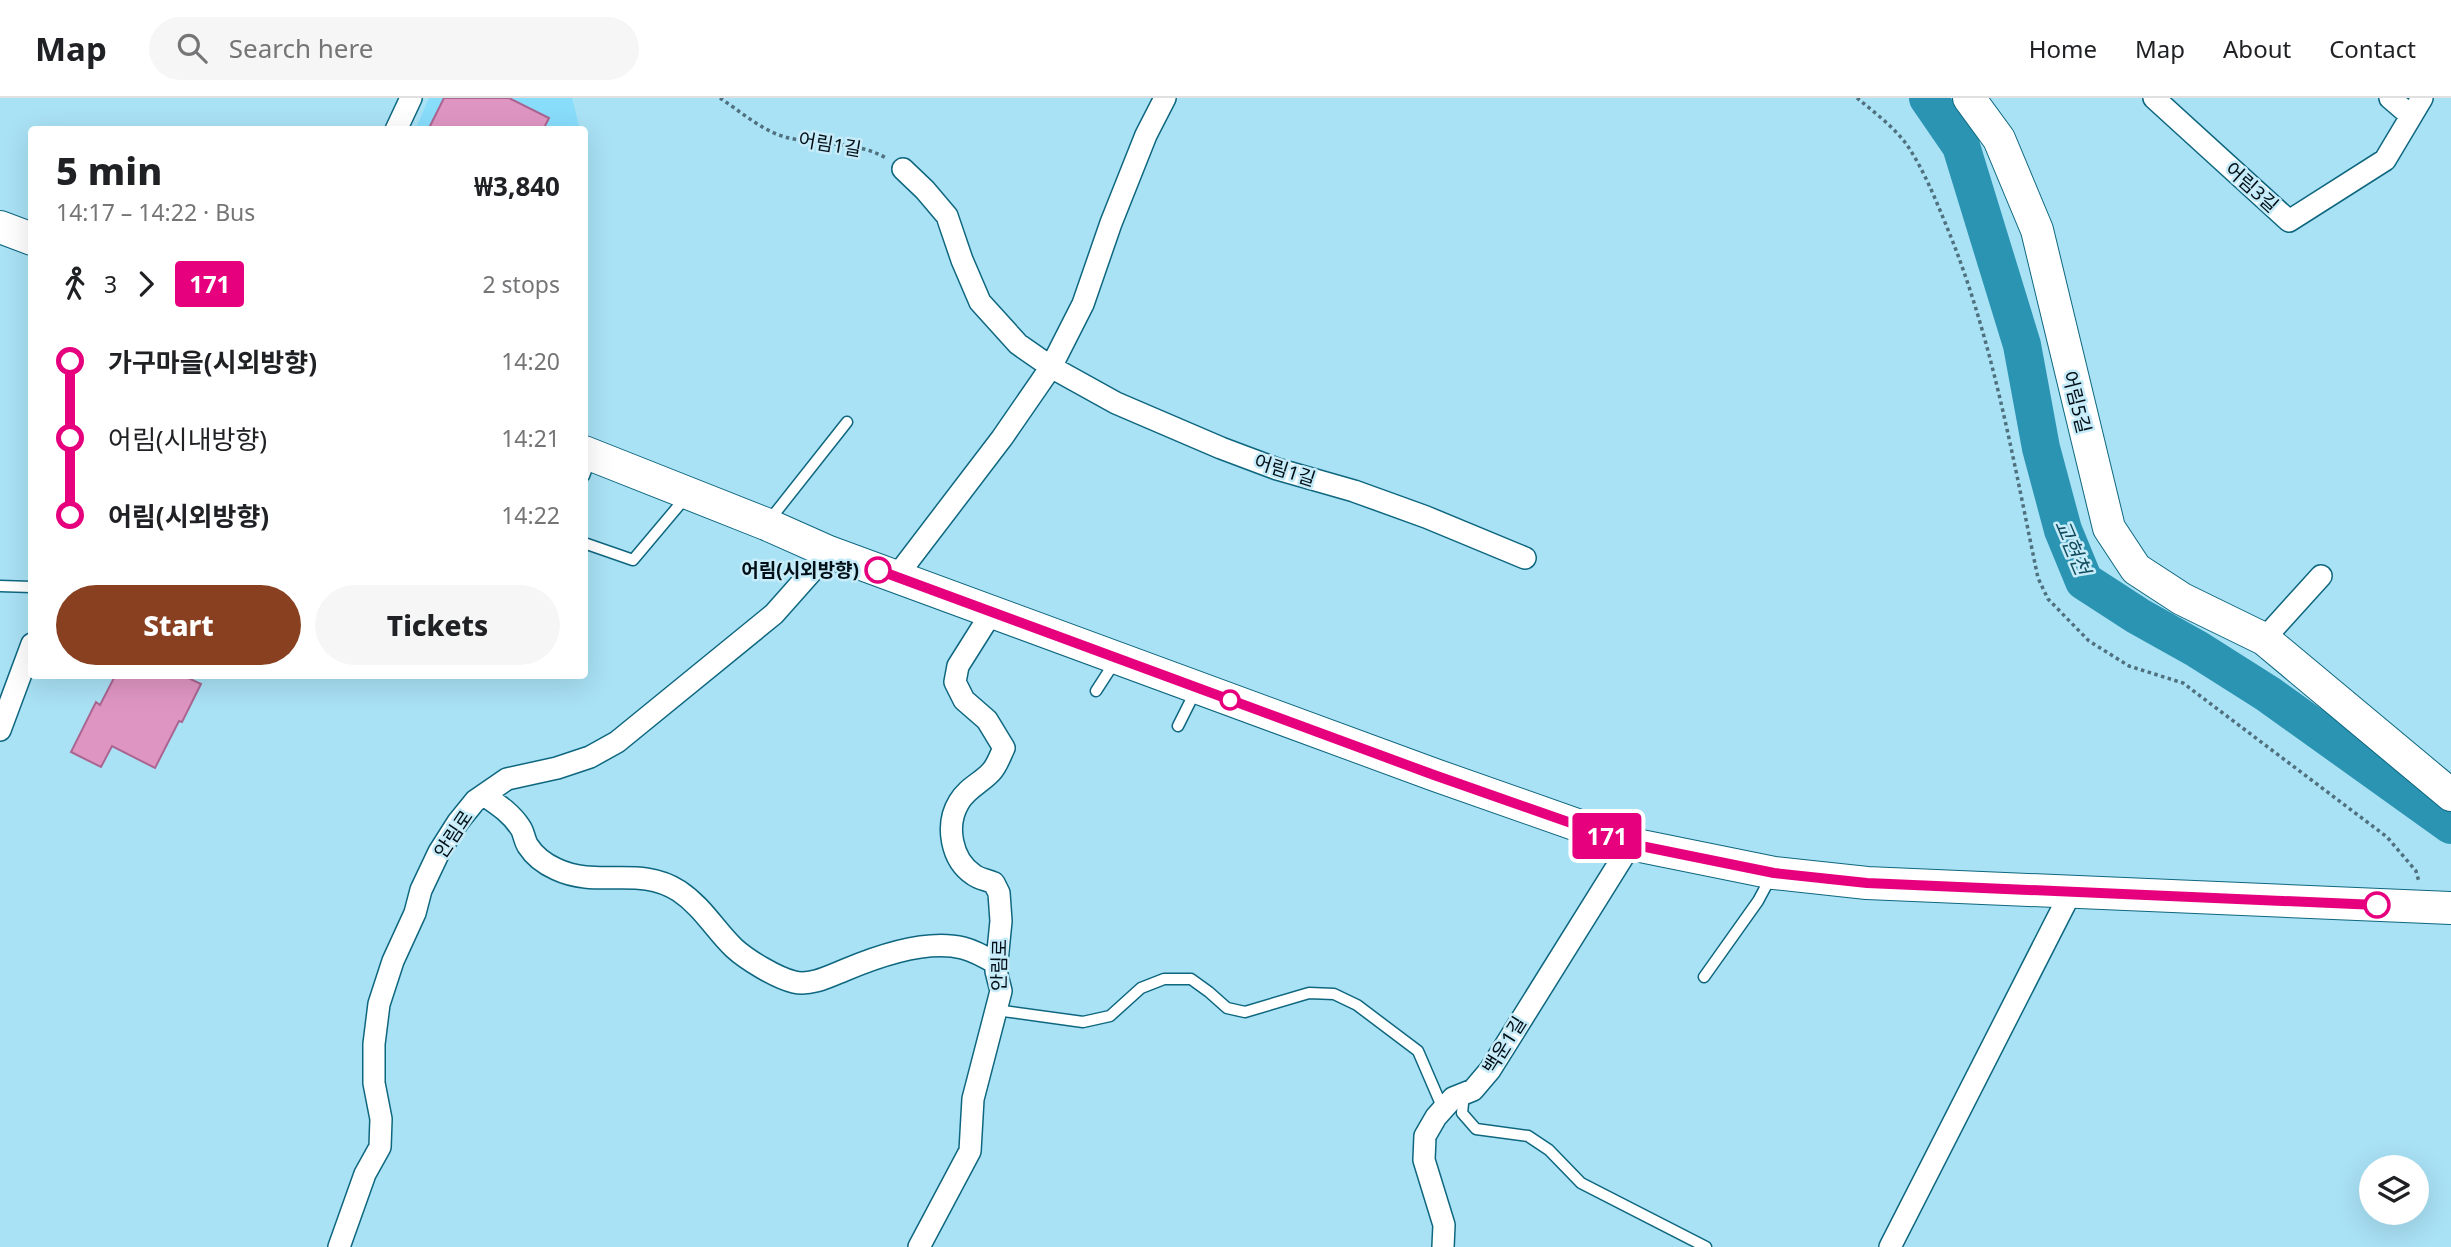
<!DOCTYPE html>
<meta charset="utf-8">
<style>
:root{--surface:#fff;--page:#f6f6f6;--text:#202124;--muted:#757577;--line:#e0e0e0;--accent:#894021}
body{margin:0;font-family:"Noto Sans","Noto Sans KR",sans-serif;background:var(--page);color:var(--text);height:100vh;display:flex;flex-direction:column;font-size:26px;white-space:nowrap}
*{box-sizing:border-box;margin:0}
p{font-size:23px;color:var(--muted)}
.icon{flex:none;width:38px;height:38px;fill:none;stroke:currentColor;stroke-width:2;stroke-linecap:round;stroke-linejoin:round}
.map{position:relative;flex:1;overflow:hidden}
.side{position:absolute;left:28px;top:28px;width:560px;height:553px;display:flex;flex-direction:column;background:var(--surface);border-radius:7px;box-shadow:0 7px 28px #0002}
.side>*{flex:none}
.badge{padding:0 14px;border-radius:5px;font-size:24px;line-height:46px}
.tools{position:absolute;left:2359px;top:1057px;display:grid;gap:14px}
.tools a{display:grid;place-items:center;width:70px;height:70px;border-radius:50%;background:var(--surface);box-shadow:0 7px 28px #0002;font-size:35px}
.map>.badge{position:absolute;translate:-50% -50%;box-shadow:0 0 0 4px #fff}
.legs{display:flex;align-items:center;gap:10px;height:77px;padding:0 28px;font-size:23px}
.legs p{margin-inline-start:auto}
.overview{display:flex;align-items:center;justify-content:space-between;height:119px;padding:0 28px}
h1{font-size:38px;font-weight:800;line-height:52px}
.primary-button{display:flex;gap:14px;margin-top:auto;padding:14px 28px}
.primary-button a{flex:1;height:80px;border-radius:42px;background:var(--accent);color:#fff;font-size:28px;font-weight:800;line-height:80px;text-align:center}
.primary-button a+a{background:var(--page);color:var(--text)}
ul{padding:0 28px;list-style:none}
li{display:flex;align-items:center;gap:24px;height:77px;font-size:26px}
li i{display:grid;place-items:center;width:10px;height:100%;margin:0 9px;background:currentColor}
li i::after{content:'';width:18px;height:18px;margin:-9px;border:5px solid;border-radius:50%;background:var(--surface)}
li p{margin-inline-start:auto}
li:first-child i{background:linear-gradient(#0000 50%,currentColor 0)}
li:last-child i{background:linear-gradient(currentColor 50%,#0000 0)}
header{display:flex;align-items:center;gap:42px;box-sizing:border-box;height:98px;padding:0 35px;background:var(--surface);border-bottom:2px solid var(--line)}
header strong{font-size:33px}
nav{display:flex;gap:38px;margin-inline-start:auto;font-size:24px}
.search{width:490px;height:63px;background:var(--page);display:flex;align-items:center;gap:18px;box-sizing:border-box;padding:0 24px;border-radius:38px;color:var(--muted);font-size:26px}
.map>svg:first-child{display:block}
.built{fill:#88ddfb}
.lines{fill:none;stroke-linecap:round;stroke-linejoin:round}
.river{stroke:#2b94b3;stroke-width:38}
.building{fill:#df95c2;stroke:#ab6591;stroke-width:2}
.lane-casing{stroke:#0e677f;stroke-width:13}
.street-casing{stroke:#0e677f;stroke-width:24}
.secondary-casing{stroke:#0e677f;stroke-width:34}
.path{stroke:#4f717e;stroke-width:3.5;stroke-dasharray:3.5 3.5;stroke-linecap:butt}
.lane{stroke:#fff;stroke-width:10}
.street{stroke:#fff;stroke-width:21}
.secondary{stroke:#fff;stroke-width:32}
.line-1-casing{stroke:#fff;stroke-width:16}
.line-1{stroke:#e6007e;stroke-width:10}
.stop-1-dot{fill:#fff;stroke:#e6007e;stroke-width:3.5}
.labels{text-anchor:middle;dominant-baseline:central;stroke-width:5;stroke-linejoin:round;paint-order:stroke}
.street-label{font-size:19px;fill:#000e15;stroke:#c6ebf9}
.stop-label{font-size:19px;font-weight:bold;fill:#000e15;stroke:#c6ebf9;text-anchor:end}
.water-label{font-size:21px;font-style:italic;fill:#104a5b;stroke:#c6ebf9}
</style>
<header>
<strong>Map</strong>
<div class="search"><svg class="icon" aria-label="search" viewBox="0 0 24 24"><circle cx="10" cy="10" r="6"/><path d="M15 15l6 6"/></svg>Search here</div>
<nav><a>Home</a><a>Map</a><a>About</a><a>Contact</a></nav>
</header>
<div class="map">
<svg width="2451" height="1149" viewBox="0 0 2451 1149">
<rect width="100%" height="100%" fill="#a9e1f5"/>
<path class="built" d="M429,0H572L580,31L415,32Z"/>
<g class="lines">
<path class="river" d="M1928,0L1961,48L2022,247L2041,350L2063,432L2084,483L2138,518L2197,551L2268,596L2451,727"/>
</g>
<path class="building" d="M444,0H509L549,20L543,32H428Z
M115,578H184L201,586L182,624L179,623L155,670L112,648L101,669L71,654L96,604L100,607Z"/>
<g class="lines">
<g class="lane-casing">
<path id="lane" d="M584,378L591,359
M768,424L847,324
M584,445L633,462L686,399
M0,488L32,489
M1096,593L1116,562
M1178,628L1196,592
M1704,879L1758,803L1772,777
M996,912L1083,924L1110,918L1141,890L1164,881H1191L1209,894L1227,910L1245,914L1309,895L1334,896L1357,907L1418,953L1443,1011
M1464,996L1462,1015L1476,1031L1528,1038L1549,1052L1581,1085L1706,1149"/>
</g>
<g class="street-casing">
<path id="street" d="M2154,0L2289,123L2385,62L2422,0
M2390,0L2411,18
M396,32L411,0
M903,71L925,92L947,118L962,162L980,204L1018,246L1051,269L1116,305L1221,350L1277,371L1354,393L1426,419L1525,460
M896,479L1002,340L1051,269L1083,206L1111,125L1146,37L1165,0
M2264,541L2321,478
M0,632L32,546
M484,697C497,706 511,715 520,729C524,734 524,742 528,748C535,759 545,766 556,771C598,791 639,767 679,793C703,809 715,832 734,850C747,862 777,880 794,884C811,888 830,878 845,872C878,858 927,841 963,850C975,853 987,860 997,866
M339,1149L365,1076L380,1049L381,1021L374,985V946L379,906L393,863L415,815L421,792L439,754L458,724L475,703L507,681L557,670L590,659L617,644L774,516L829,454
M919,1149L970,1053L973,1001L1001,893L996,873L1001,823L999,795L994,785C988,782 979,781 974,777C951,762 945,727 959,704C967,690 981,685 991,674C997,668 1000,658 1004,650L987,622L964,602L955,584L958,568L992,514
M1443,1149L1444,1127L1424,1062L1425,1038L1436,1019L1453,1000L1473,992L1490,972L1631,746
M1890,1149L2072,792"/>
</g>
<g class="secondary-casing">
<path id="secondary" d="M1969,0L1999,41L2037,132L2109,430L2136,471L2182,501L2264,541L2451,697
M0,129L32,141
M584,354L766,426L829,454L1435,677L1631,746L1774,775L1867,785L2451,810"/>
</g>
<path class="path" d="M720,0C740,13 761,32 785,39C818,48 855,42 886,60
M1857,0C1874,14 1894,29 1907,47C1926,75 1938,108 1951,139C1994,248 2014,366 2038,480L2048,501L2089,543L2129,568L2183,585L2387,739L2416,773L2419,784"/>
<use href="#lane" class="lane"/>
<use href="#street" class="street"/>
<use href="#secondary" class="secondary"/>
</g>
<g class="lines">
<g class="line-1-casing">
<path id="line-1" d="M878,472L1434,677L1631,746L1774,775L1867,785L2377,807"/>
</g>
<use href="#line-1" class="line-1"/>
</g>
<g class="stop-1-dot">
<circle cx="878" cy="472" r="12"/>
<circle cx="1230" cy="602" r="9"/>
<circle cx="2377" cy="807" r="12"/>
</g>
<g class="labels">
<g class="street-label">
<text transform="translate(830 46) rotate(10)">어림1길</text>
<text transform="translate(2252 89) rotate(42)">어림3길</text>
<text transform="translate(2077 304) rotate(76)">어림5길</text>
<text transform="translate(1285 372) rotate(18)">어림1길</text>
<text transform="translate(453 736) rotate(-56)">안림로</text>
<text transform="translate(999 867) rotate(-89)">안림로</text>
<text transform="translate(1504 947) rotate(-58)">백운1길</text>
</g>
<g class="stop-label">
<text x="859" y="472">어림(시외방향)</text>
</g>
<g class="water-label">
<text transform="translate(2073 449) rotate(67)">교현천</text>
</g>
</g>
</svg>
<div class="tools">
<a><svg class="icon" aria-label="layers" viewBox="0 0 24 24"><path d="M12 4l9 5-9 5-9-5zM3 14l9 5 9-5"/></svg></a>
</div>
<b class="badge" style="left:1607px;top:738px;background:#e6007e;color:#fff">171</b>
<section class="side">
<div class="overview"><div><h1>5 min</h1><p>14:17 – 14:22 · Bus</p></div><b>₩3,840</b></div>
<div class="legs"><svg class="icon" aria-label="walk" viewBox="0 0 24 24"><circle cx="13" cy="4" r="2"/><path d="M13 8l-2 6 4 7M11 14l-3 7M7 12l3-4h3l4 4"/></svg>3<svg class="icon" aria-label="forward" viewBox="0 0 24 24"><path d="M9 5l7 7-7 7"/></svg><b class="badge" style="background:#e6007e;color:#fff">171</b><p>2 stops</p></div>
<ul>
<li><i style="color:#e6007e"></i><b>가구마을(시외방향)</b><p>14:20</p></li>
<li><i style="color:#e6007e"></i><span>어림(시내방향)</span><p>14:21</p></li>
<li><i style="color:#e6007e"></i><b>어림(시외방향)</b><p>14:22</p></li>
</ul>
<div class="primary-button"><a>Start</a><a>Tickets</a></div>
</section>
</div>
